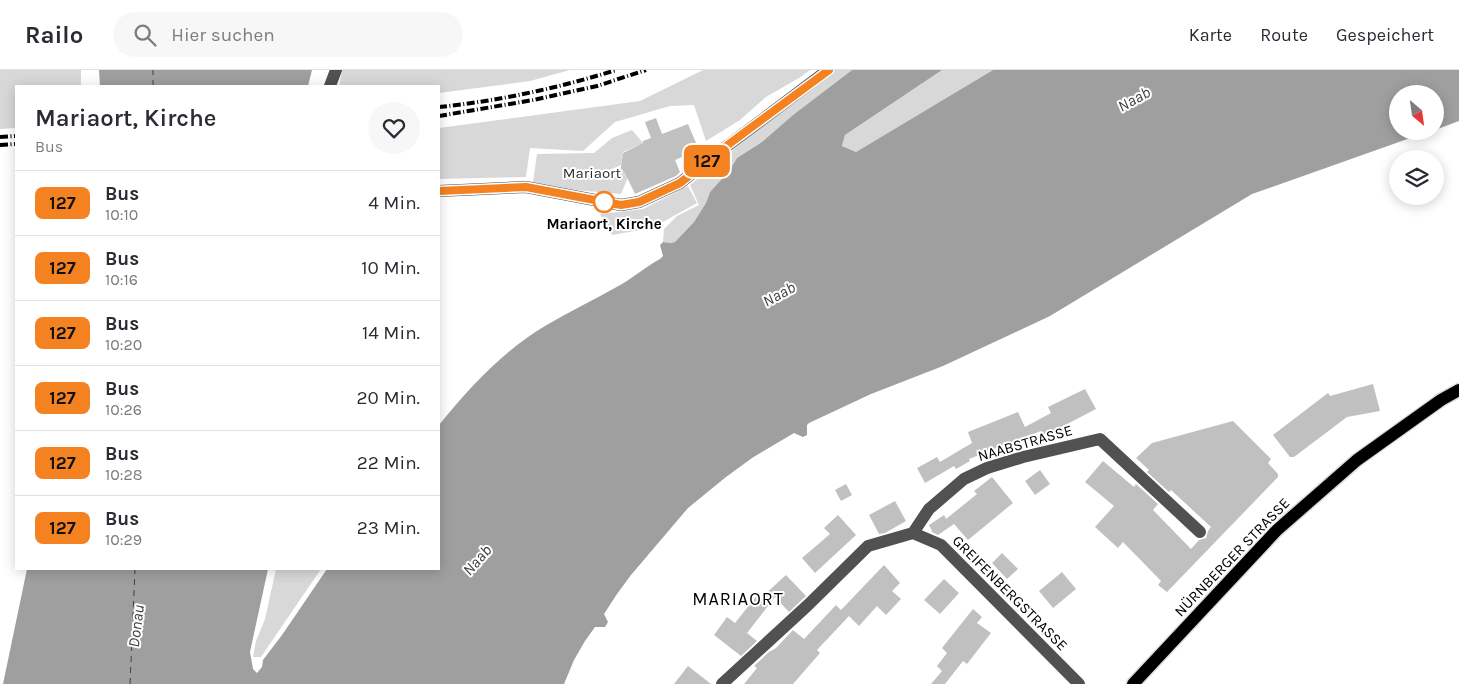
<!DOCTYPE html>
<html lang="de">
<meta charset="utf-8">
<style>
:root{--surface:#fff;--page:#f7f7f7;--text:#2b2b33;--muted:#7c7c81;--line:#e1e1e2}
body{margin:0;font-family:Karla,sans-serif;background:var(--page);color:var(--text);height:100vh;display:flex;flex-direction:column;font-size:19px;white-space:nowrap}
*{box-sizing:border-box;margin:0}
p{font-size:16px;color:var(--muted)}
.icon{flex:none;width:28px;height:28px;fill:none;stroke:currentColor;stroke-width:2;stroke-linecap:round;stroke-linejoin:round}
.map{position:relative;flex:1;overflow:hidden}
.drawer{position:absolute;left:15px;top:15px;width:425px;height:485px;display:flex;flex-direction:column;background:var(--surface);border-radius:0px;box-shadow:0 2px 12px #0003}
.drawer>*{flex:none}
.badge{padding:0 10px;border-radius:8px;font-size:18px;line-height:32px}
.needle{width:32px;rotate:151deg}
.buttons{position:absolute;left:1389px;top:15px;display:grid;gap:10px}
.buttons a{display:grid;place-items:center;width:55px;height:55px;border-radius:50%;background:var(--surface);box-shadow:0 2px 12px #0003;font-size:25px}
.map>.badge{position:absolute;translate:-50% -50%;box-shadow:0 0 0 2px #fff}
.round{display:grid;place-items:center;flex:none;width:52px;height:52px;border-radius:26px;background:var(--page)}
.overview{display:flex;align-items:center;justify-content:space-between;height:85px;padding:0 20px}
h1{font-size:24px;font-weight:600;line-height:38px}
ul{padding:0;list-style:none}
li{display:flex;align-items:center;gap:15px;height:65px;padding:0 20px;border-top:1px solid var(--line)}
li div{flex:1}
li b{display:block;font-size:19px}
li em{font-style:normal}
li .badge{min-width:55px;font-weight:700;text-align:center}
header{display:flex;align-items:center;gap:30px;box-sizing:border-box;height:70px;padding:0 25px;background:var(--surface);border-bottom:1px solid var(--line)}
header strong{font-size:24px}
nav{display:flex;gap:28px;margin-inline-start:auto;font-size:18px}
.search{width:350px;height:45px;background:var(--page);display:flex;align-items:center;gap:12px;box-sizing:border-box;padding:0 18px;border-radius:28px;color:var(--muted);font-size:19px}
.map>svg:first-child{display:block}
.green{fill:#d8d8d8}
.water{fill:#9f9f9f}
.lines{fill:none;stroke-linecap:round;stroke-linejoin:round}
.ferry{stroke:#404040;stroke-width:1;stroke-dasharray:6 5;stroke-linecap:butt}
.building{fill:#c0c0c0}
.major-casing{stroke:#dbdbdb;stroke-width:15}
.minor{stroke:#515151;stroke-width:12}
.major{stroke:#000;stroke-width:12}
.rail{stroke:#000;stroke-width:4;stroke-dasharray:8 2.5 1 2.5;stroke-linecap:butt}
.line-casing{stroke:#fff;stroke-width:11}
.line{stroke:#f58220;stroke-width:8}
.stop-dot{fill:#fff;stroke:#f58220;stroke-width:2.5}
.labels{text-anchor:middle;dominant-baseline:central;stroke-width:4;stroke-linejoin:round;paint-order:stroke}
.park-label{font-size:15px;fill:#2f2f2f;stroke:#fff}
.stop-label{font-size:15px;font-weight:bold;fill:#000;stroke:#fff}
.street-label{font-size:15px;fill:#000;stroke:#fff}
.water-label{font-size:16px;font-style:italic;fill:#404040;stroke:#fff}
.quarter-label{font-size:18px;letter-spacing:1px;fill:#000;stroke:#fff}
</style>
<header>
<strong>Railo</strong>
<div class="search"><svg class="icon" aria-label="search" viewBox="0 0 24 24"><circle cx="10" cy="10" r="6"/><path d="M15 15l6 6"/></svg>Hier suchen</div>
<nav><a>Karte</a><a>Route</a><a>Gespeichert</a></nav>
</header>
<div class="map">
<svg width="1459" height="614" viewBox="0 0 1459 614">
<rect width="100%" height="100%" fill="#fff"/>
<path class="green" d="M0,0H81V16H16V58L0,59Z
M342,0H570L530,11L439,23V16H339Z
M703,0H810L799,8L766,27L740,50L706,71L694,35L670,36L615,52L583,81L530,78L526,107L439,109V58L640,31Z
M835,0H852L793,45L762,72L737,88L729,101L710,122L706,133L694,152L675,172L671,173L663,172L664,159L677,146L699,135L690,115L788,35Z
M942,0H993L856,82L842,76L845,65Z
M632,60L643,73L623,82L621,95L612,99L615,105L624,101L629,105L621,124L576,120L533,112L537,84L594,83L612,68Z
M688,116L697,133L652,158L612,165L600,144L643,139Z
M276,499H321L261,587H253L256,571L265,549Z"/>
<path class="water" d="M99,0H312L308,16H100Z
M852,0H942L845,65L842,76L856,82L993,0H1459V51L1435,60V24H1398V61H1430L1252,124L1050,246L943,296L871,324L809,353L807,355V365L803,367L794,363L752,388L726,407L688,438L631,505L617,524L604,544L608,552L605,557H595L585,571L574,590L564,614H3L27,499H268L250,582L253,599L257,603L262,597L263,590L282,565L327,499H439V355C469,318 503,281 545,256C570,241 596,229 622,214C635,206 647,196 660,189L663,186L660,175L663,172L671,173L675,172L694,152L706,133L710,122L729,101L737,88L762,72L793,45Z"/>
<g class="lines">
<path class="ferry" d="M153,16V0
M130,614L135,499"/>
</g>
<path class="building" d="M656,48L662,64L688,54L699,80L675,90L680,102L676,106L635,124L624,101L620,103L623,83L643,73V71L651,68L645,52Z
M1373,314L1380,341L1347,347L1294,387H1290L1273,365L1328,323L1330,326Z
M1085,319L1096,339L1044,366L1041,361L1004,375L969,389L970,391L956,399L954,396L925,413L917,398L937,387L940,392L972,373L968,362L1018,342L1025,357L1051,343L1048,337Z
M1233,351L1271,389L1268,393L1278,404V407L1167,522L1158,515L1161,511L1123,472L1118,478L1095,457L1114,436L1085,412L1103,391L1134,417L1136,414L1158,434L1153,440L1191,479L1199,470L1206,468L1208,461L1211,457L1171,420L1169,422L1147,402L1149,400L1136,388L1152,373Z
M1040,400L1050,414L1035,425L1025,411Z
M992,407L1013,433L968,470L954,454L938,465L932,462V461L929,455L944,445L946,449L977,424L974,421Z
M846,414L852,425L841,431L835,420Z
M895,431L906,451L885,463L879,464L869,445Z
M838,445L856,465L815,503L802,488L830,464L824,458Z
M1002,483L1018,499L1007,509L992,493Z
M884,495L900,513L892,521L901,529L886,545L877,536L859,556L849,546L817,580L820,583L793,614H744L757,598L754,596L770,581H771L776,578L793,560L804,569L836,535L841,540Z
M1062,502L1076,519L1053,538L1039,521Z
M786,505L806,526L789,542L775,527L747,563L757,571L741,586L714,565L727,547L735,553L758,524L762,527Z
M944,509L959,523L940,544L924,530Z
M973,539L982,547L977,553L991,563L967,594L963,591L945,614H931L942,601L937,596L947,583L942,578Z
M688,596L711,614H674Z"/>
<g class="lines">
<g class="major-casing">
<path id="major" d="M1133,614L1277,460L1357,390L1441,330L1459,320"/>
</g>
<path class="minor" d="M330,16L336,0
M439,121L526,117L621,135L639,132L680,113L715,85L828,0
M913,463L941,475L1079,614
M722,614L808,535L868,476L913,463L929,439L964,409L987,398L1023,387L1100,369L1200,462"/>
<use href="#major" class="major"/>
<path class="rail" d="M439,37C498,31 559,18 616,0
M439,46L533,30L597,16L646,0
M0,67L16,66
M0,75L16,74"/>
</g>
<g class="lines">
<g class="line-casing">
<path id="line" d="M439,121L526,117L621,135L639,132L680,113L729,74L829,0"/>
</g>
<use href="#line" class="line"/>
</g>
<circle class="stop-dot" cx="604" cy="132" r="10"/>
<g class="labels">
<g class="park-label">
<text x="592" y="103">Mariaort</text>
</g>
<g class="stop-label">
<text x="604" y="154">Mariaort, Kirche</text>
</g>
<g class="street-label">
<text transform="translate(1025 373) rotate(-16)">NAABSTRASSE</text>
<text transform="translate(1232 487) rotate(-46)">NÜRNBERGER STRASSE</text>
<text transform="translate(1010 523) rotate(45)">GREIFENBERGSTRASSE</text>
</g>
<g class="water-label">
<text transform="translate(1134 29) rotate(-29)">Naab</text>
<text transform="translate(779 224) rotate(-29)">Naab</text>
<text transform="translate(477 490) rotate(-49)">Naab</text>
<text transform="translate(136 556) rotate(-83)">Donau</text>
</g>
<g class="quarter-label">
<text x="738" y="529">MARIAORT</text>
</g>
</g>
</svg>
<div class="buttons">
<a><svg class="needle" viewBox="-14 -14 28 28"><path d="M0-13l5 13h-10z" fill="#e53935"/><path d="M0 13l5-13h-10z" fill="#7c7c81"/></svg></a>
<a><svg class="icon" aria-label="layers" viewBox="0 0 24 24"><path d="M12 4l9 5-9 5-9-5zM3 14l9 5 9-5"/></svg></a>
</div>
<b class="badge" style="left:707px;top:91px;background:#f58220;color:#111">127</b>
<section class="drawer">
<div class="overview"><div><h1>Mariaort, Kirche</h1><p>Bus</p></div><a class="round"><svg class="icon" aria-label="heart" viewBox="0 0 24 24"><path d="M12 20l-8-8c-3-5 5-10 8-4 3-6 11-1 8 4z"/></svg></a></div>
<ul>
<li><span class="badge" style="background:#f58220;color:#111">127</span><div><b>Bus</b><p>10:10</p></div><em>4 Min.</em></li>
<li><span class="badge" style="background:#f58220;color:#111">127</span><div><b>Bus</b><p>10:16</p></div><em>10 Min.</em></li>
<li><span class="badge" style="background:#f58220;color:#111">127</span><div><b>Bus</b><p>10:20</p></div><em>14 Min.</em></li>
<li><span class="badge" style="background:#f58220;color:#111">127</span><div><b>Bus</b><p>10:26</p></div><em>20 Min.</em></li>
<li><span class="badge" style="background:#f58220;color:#111">127</span><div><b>Bus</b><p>10:28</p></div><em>22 Min.</em></li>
<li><span class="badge" style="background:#f58220;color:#111">127</span><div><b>Bus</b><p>10:29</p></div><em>23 Min.</em></li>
</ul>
</section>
</div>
